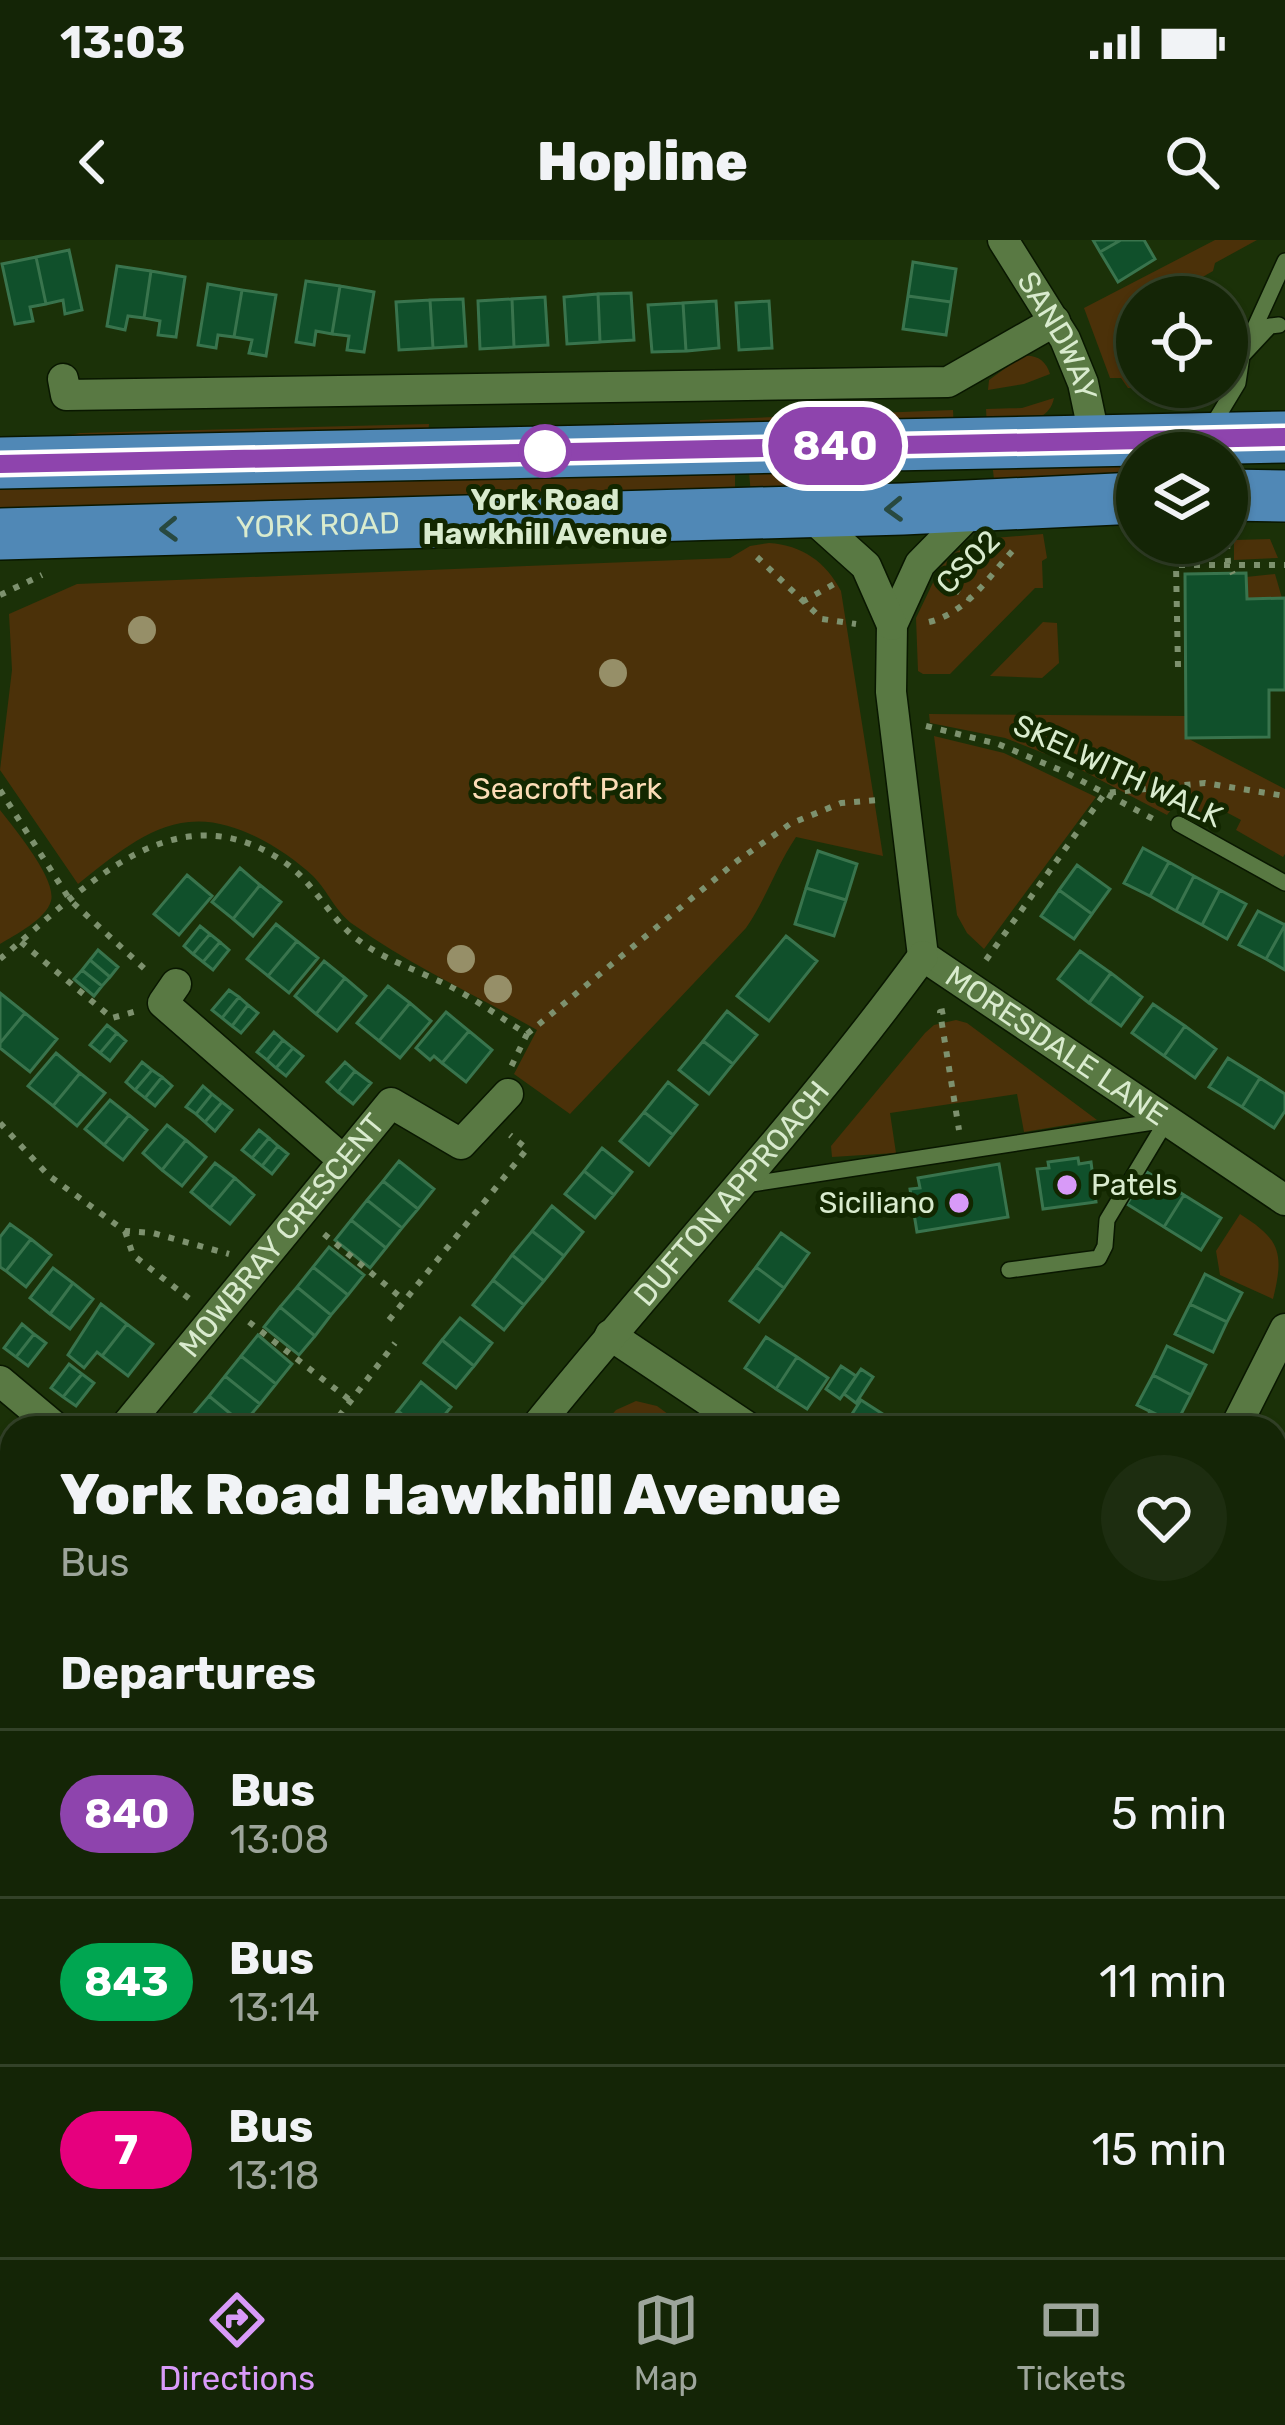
<!DOCTYPE html>
<style>
:root{--surface:#142506;--page:#1d2d10;--text:#f1f3f6;--muted:#9da59b;--line:#334228;--accent:#d89af8}
body{margin:0;font-family:Rubik,sans-serif;background:var(--page);color:var(--text);height:100vh;display:flex;flex-direction:column;font-size:45px;white-space:nowrap}
*{box-sizing:border-box;margin:0}
p{font-size:39px;color:var(--muted)}
.icon{flex:none;width:66px;height:66px;fill:none;stroke:currentColor;stroke-width:2;stroke-linecap:round;stroke-linejoin:round}
.map{position:relative;flex:1;overflow:hidden}
.details{position:absolute;left:0px;top:1176px;width:1287px;height:843px;display:flex;flex-direction:column;background:var(--surface);border-radius:36px 36px 0 0;box-shadow:0 3px 9px #0004,0 0 0 3px var(--line)}
.details>*{flex:none}
.badge{padding:0 24px;border-radius:39px;font-size:42px;line-height:78px}
.fabs{position:absolute;left:1116px;top:36px;display:grid;gap:24px}
.fabs a{display:grid;place-items:center;width:132px;height:132px;border-radius:50%;background:var(--surface);box-shadow:0 3px 9px #0004,0 0 0 3px var(--line);font-size:60px}
.map>.badge{position:absolute;translate:-50% -50%;box-shadow:0 0 0 6px #fff}
h2{padding:0 60px;font-size:45px;line-height:108px}
.round{display:grid;place-items:center;flex:none;width:126px;height:126px;border-radius:63px;background:var(--page)}
.head{display:flex;align-items:center;justify-content:space-between;height:204px;padding:0 60px}
h1{font-size:57px;font-weight:800;line-height:90px}
ul{padding:0;list-style:none}
li{display:flex;align-items:center;gap:36px;height:168px;padding:0 60px;border-top:3px solid var(--line)}
li div{flex:1}
li b{display:block;font-size:45px}
li em{font-style:normal}
li .badge{min-width:132px;font-weight:700;text-align:center}
.status{display:flex;justify-content:space-between;align-items:center;height:84px;padding:0 60px;background:var(--surface);direction:ltr}
.status svg{height:33px;fill:currentColor}
header{display:flex;justify-content:space-between;align-items:center;height:156px;padding:0 60px;background:var(--surface);font-size:54px;font-weight:800}
.dock{display:flex;justify-content:space-around;align-items:center;height:168px;border-top:3px solid var(--line);background:var(--surface);font-size:33px;color:var(--muted)}
.dock a{display:grid;justify-items:center;gap:6px}
.dock .selected{color:var(--accent)}
.map>svg:first-child{display:block}
.green{fill:#4b3109}
.building{fill:#10502b;stroke:#39744d;stroke-width:3}
.lines{fill:none;stroke-linecap:round;stroke-linejoin:round}
.service-casing{stroke:#091700;stroke-width:18}
.minor-casing{stroke:#091700;stroke-width:33}
.trunk-casing{stroke:#091700;stroke-width:54}
.path{stroke:#7d916e;stroke-width:6;stroke-dasharray:6 9;stroke-linecap:butt}
.service{stroke:#597943;stroke-width:15}
.minor{stroke:#597943;stroke-width:30}
.trunk{stroke:#5088b6;stroke-width:51}
.tree{fill:#968f68}
.oneway{stroke:#284940}
.line-casing{stroke:#fff;stroke-width:27}
.line{stroke:#8e44ad;stroke-width:18}
.stop-dot{fill:#fff;stroke:#8e44ad;stroke-width:6}
.poi-dot{fill:#d89af8;stroke:#122700;stroke-width:4.5}
.labels{text-anchor:middle;dominant-baseline:central;stroke-width:10;stroke-linejoin:round;paint-order:stroke}
.street-label{font-size:30px;fill:#d9ebce;stroke:#122700}
.stop-label{font-size:30px;font-weight:bold;fill:#d9ebce;stroke:#122700}
.park-label{font-size:30px;fill:#fbdcb6;stroke:#122700}
.poi-label{font-size:30px;fill:#d9ebce;stroke:#122700;text-anchor:start}
</style>
<div class="status"><b>13:03</b><svg viewBox="0 0 49 12"><path d="M0 12V9h3v3zM5 12V6h3v6zM10 12V3h3v9zM15 12V0h3v12zM26 1h20v11H26zM47 4h2v5h-2z"/></svg></div>
<header><svg class="icon" aria-label="back" viewBox="0 0 24 24"><path d="M15 5l-7 7 7 7"/></svg>Hopline<svg class="icon" aria-label="search" viewBox="0 0 24 24"><circle cx="10" cy="10" r="6"/><path d="M15 15l6 6"/></svg></header>
<div class="map">
<svg width="1285" height="2017" viewBox="0 0 1285 2017">
<rect width="100%" height="100%" fill="#1b3108"/>
<path class="green" d="M1215,0H1257L1215,23L1213,31L1187,46L1191,57H1137V147L1147,149L1128,148L1121,138H1110L1084,68Z
M1022,116C1036,114 1046,120 1050,134L1024,144L988,150L989,140Z
M1054,158C1048,187 1012,183 987,187L986,169L1022,168Z
M953,170L954,190L614,194V183L700,187V180Z
M429,184L428,195L28,203L80,193Z
M1137,221V245L995,248L992,222Z
M880,227L882,252L751,256L749,231Z
M735,229V254L0,274V242Z
M1043,294L1047,318L1042,321L1043,348H1035L950,434H923L918,431L916,378L940,328L956,312L981,299Z
M1270,299L1278,318L1234,320V300Z
M769,303C802,305 826,322 841,351L883,616L796,597C776,627 766,659 746,688L570,874L514,834L537,790C476,755 411,726 354,685C336,673 328,651 313,636C283,608 232,577 189,582C147,586 110,619 78,644L0,530L12,430L9,374L77,344L730,318L750,306Z
M1275,334L1282,358L1247,359L1246,337Z
M1043,382L1057,383L1059,423L1042,438L990,436Z
M929,474L1186,476L1187,498L1285,549V614L1283,617L1236,590L1241,580L1209,563L1197,581L1174,566L1167,575L1066,522L1005,498L930,483Z
M934,496L1004,513L1096,557L984,709L967,693L957,675Z
M0,570C13,587 57,639 51,661C46,679 15,695 0,704Z
M956,780L967,783L1097,880L1024,892L1017,854L890,873L896,913L832,917L831,906L925,793L934,785Z
M1240,974C1279,999 1285,1011 1273,1059L1220,1035L1216,1011Z
M636,1161L657,1166L687,1188H600L616,1170Z
M0,1348L12,1349V1521L0,1517Z
M1275,1993L1285,1996V2017H1130L1132,2007H1275Z
M394,2007H454L457,2017H397Z"/>
<path class="building" d="M1093,0H1121L1100,12Z
M1121,0H1144L1155,19L1118,42L1100,12Z
M69,10L82,70L65,74L63,60L46,64L36,17Z
M36,17L46,64L30,67L33,81L15,84L2,24Z
M913,22L956,29L951,62L908,56Z
M117,26L151,31L144,78L128,76L125,90L107,86Z
M151,31L185,37L176,97L158,95L160,81L144,78Z
M306,41L340,46L332,94L316,91L314,105L296,102Z
M208,44L242,50L234,97L218,95L216,108L198,105Z
M340,46L374,52L364,112L347,110L349,96L332,94Z
M242,50L276,55L266,116L249,113L252,100L234,97Z
M631,53L634,100L600,102L598,54Z
M598,54L600,102L567,104L564,57Z
M908,56L951,62L946,95L903,89Z
M545,57L548,105L514,107L512,59Z
M463,59L466,106L433,108L430,60Z
M512,59L514,107L480,109L478,61Z
M430,60L433,108L399,110L396,62Z
M716,61L719,108L686,111L683,63Z
M769,61L772,108L739,110L736,63Z
M683,63L686,111L652,112L648,65Z
M1246,333L1247,359L1285,358V450H1269V497L1186,498L1185,334Z
M1143,608L1169,622L1150,656L1124,643Z
M818,611L857,624L846,660L806,648Z
M1169,622L1194,636L1176,671L1150,656Z
M1077,625L1110,649L1092,674L1059,650Z
M240,628L260,645L233,679L212,662Z
M187,635L212,656L179,695L154,674Z
M1194,636L1220,650L1202,685L1176,671Z
M260,645L281,662L253,696L233,679Z
M806,648L846,660L834,696L795,684Z
M1059,650L1092,674L1074,699L1041,676Z
M1220,650L1246,664L1227,699L1202,685Z
M1258,671L1285,685L1266,719L1239,705Z
M276,684L297,701L268,736L247,719Z
M1285,685V730L1266,719Z
M200,686L210,694L193,714L184,706Z
M210,694L220,702L203,722L193,714Z
M786,696L817,721L769,781L737,756Z
M297,701L318,718L289,753L268,736Z
M220,702L229,710L213,730L203,722Z
M98,710L118,727L110,737L90,720Z
M1080,711L1111,733L1089,763L1058,739Z
M90,720L110,737L102,746L82,730Z
M324,721L345,738L316,774L295,756Z
M82,730L102,746L94,756L74,739Z
M1111,733L1142,757L1121,786L1089,763Z
M345,738L366,756L337,791L316,774Z
M388,746L410,763L379,801L357,783Z
M229,750L239,757L222,778L212,770Z
M0,753L25,773L0,803Z
M239,757L248,765L232,786L222,778Z
M410,763L431,781L400,818L379,801Z
M1153,764L1185,786L1164,816L1132,793Z
M248,765L258,773L241,793L232,786Z
M727,771L757,795L733,824L703,801Z
M446,772L469,791L442,823L434,816L430,820L416,808Z
M25,773L57,799L30,832L0,808V803Z
M107,785L117,793L100,813L90,805Z
M1185,786L1216,809L1195,838L1164,816Z
M469,791L492,810L466,842L442,823Z
M274,792L283,800L267,820L257,812Z
M117,793L126,801L110,821L100,813Z
M283,800L293,808L276,828L267,820Z
M703,801L733,824L709,854L679,830Z
M293,808L303,816L286,836L276,828Z
M56,813L80,833L53,866L28,846Z
M1228,818L1260,838L1242,867L1209,847Z
M142,822L152,830L135,850L126,842Z
M345,822L355,831L338,852L327,842Z
M152,830L162,837L145,858L135,850Z
M355,831L371,843L353,864L338,852Z
M80,833L105,853L77,886L53,866Z
M162,837L172,846L155,866L145,858Z
M1260,838L1285,854V871L1274,888L1242,867Z
M668,842L697,865L673,895L644,872Z
M203,846L212,854L196,874L186,867Z
M212,854L222,862L205,882L196,874Z
M110,860L129,875L104,905L85,889Z
M222,862L232,870L215,891L205,882Z
M644,872L673,895L649,925L620,901Z
M129,875L147,890L123,920L104,905Z
M167,885L186,900L162,930L143,913Z
M259,890L269,898L252,918L242,910Z
M269,898L278,906L262,926L252,918Z
M186,900L206,917L182,946L162,930Z
M278,906L288,914L272,934L262,926Z
M602,908L632,932L614,955L584,931Z
M1078,918L1079,924L1091,922L1096,962L1043,969L1037,929L1049,928L1048,922Z
M399,921L434,949L418,969L383,941Z
M215,923L235,938L210,968L191,952Z
M999,924L1008,977L917,992L910,949L920,948L918,938Z
M584,931L614,955L595,978L565,954Z
M1147,932L1184,955L1164,987L1127,964Z
M235,938L254,955L230,984L210,968Z
M383,941L418,969L402,988L367,960Z
M1184,955L1221,978L1201,1010L1164,987Z
M367,960L402,988L386,1008L351,980Z
M552,966L583,992L564,1016L532,991Z
M351,980L386,1008L370,1028L335,1000Z
M10,984L31,999L6,1031L0,1027V997Z
M532,991L564,1016L544,1041L512,1015Z
M781,993L809,1013L784,1048L756,1027Z
M31,999L51,1015L26,1047L6,1031Z
M329,1007L364,1035L348,1055L313,1027Z
M512,1015L544,1041L524,1065L493,1040Z
M313,1027L348,1055L331,1075L297,1047Z
M756,1027L784,1048L759,1082L730,1061Z
M53,1028L73,1043L50,1074L30,1058Z
M1205,1034L1242,1053L1227,1082L1190,1064Z
M493,1040L524,1065L504,1090L473,1065Z
M73,1043L93,1059L70,1089L50,1074Z
M297,1047L331,1075L315,1096L280,1067Z
M101,1064L127,1084L102,1116L97,1112L84,1128L68,1115Z
M1190,1064L1227,1082L1213,1112L1175,1094Z
M280,1067L315,1096L299,1115L264,1087Z
M460,1078L492,1103L474,1126L442,1100Z
M22,1084L34,1094L16,1117L4,1108Z
M127,1084L153,1104L128,1136L102,1116Z
M34,1094L46,1103L28,1126L16,1117Z
M258,1095L292,1124L276,1144L241,1116Z
M766,1097L797,1117L776,1149L745,1128Z
M442,1100L474,1126L456,1148L424,1123Z
M1167,1106L1206,1125L1191,1155L1153,1135Z
M241,1116L276,1144L260,1164L225,1136Z
M797,1117L828,1138L807,1169L776,1149Z
M69,1124L82,1134L63,1157L51,1148Z
M841,1126L856,1136L840,1159L826,1149Z
M861,1129L873,1137L856,1163L844,1154Z
M82,1134L94,1143L76,1166L63,1157Z
M1153,1135L1191,1155L1176,1184L1137,1165Z
M225,1136L260,1164L243,1184L209,1156Z
M421,1142L451,1167L434,1188H418L398,1171Z
M209,1156L243,1184L240,1188H208L192,1176Z
M861,1160L892,1180L887,1188H843Z
M398,1171L418,1188H384Z
M1150,1171L1176,1184L1175,1188H1157L1145,1182Z
M12,1195V1220L8,1225L0,1219V1211Z
M1279,1219L1285,1222V1256L1275,1251V1227Z
M1275,1271L1285,1276V1297L1280,1307L1275,1305Z
M1285,1433V1462L1275,1456Z
M12,1686V1720L2,1689Z
M0,1689L12,1720V1736L0,1740Z
M1280,1737L1285,1739V1776L1275,1772V1751Z
M12,1845V1889L0,1893V1849Z
M466,2007H501L468,2015Z
M1068,2007H1107L1105,2014Z"/>
<g class="lines">
<g class="service-casing">
<path id="service" d="M1248,102L1285,21
M1209,191L1238,143L1242,116L1270,86L1279,85
M1179,584L1285,643
M745,945L1160,881
M1009,1030L1099,1018L1105,1006L1107,980L1167,880
M77,2017L106,2007"/>
</g>
<g class="minor-casing">
<g id="minor">
<path id="s1" d="M1003,0L1065,99L1083,143L1095,200"/>
<path d="M63,139L66,155L948,142L1055,81"/>
<path id="s2" d="M977,266L920,324L892,385L891,452L923,716L1285,960"/>
<path d="M807,273L866,326L892,385"/>
<path d="M176,744L163,763L342,919"/>
<path d="M610,1095L749,1188"/>
<path d="M0,1141L56,1188"/>
<path id="s3" d="M124,1188L391,863L461,904L508,854"/>
<path id="s4" d="M535,1188C663,1029 803,881 923,716"/>
<path d="M1235,1188L1285,1089"/>
<path d="M1275,1507L1285,1513"/>
<path d="M0,1608L12,1596"/>
<path d="M1275,1839L1285,1843"/>
<path d="M344,2007L348,2017"/>
<path d="M738,2017L743,2007"/>
</g>
</g>
<g class="trunk-casing">
<g id="trunk">
<path d="M0,223L1285,197"/>
<path d="M1227,255L1285,256"/>
<path id="s5" d="M0,294L903,269L1137,258"/>
</g>
</g>
<path class="path" d="M1227,303L1228,324L1233,334
M757,317L822,379L856,384
M942,341L970,359
M0,355L42,335
M802,362L836,343
M929,382C969,372 990,334 1017,306
M1178,427L1176,325H1285
M926,486L998,504L1065,532L1157,581
M0,550L70,660L148,732
M21,702L112,778L137,771
M0,719C82,651 173,546 284,622C312,641 327,673 352,695C377,716 404,725 432,738C466,752 496,775 527,794L511,827
M986,720L1105,553L1205,543L1285,556
M945,771L940,772L959,890
M527,794L737,621L790,584L841,563L877,560
M0,883L48,935L125,991L153,993L229,1014
M125,991L133,1015L191,1060
M324,994L404,1060
M389,1080L527,909L510,895
M249,1082L351,1161
M330,1188L395,1103
M0,1338L12,1342
M12,1921L7,1922L12,1937
M35,2007L38,2017
M940,2017L941,2007"/>
<use href="#service" class="service"/>
<use href="#minor" class="minor"/>
<use href="#trunk" class="trunk"/>
</g>
<g class="tree">
<circle cx="142" cy="390" r="14"/>
<circle cx="613" cy="433" r="14"/>
<circle cx="461" cy="719" r="14"/>
<circle cx="498" cy="749" r="14"/>
</g>
<defs><path id="oneway-chevron" d="M-2-3.5L2.5 0L-2 3.5" fill="none" stroke-width="1.6" stroke-linecap="round" stroke-linejoin="round" transform="scale(3)"/></defs>
<g class="oneway">
<use href="#oneway-chevron" transform="translate(894 269) rotate(178)"/>
<use href="#oneway-chevron" transform="translate(169 289) rotate(178)"/>
</g>
<g class="lines">
<g class="line-casing">
<path id="line" d="M0,224L1285,197"/>
</g>
<use href="#line" class="line"/>
</g>
<circle class="stop-dot" cx="545" cy="211" r="24"/>
<g class="poi-dot">
<circle cx="1067" cy="945" r="12"/>
<circle cx="959" cy="963" r="12"/>
</g>
<g class="labels">
<g class="street-label">
<text stroke="none"><textPath href="#s1" startOffset="111">SANDWAY</textPath></text>
<text stroke="none"><textPath href="#s5" startOffset="318">YORK ROAD</textPath></text>
<text transform="translate(968 322) rotate(-45)">CS02</text>
<text transform="translate(1118 531) rotate(25)">SKELWITH WALK</text>
<text stroke="none"><textPath href="#s2" startOffset="642">MORESDALE LANE</textPath></text>
<text stroke="none"><textPath href="#s4" startOffset="306">DUFTON APPROACH</textPath></text>
<text stroke="none"><textPath href="#s3" startOffset="249">MOWBRAY CRESCENT</textPath></text>
</g>
<g class="stop-label">
<text x="545" y="260">York Road<tspan x="545" dy="34">Hawkhill Avenue</tspan></text>
</g>
<g class="park-label">
<text x="567" y="549">Seacroft Park</text>
</g>
<g class="poi-label">
<text x="1091" y="945">Patels</text>
<text x="935" y="963" text-anchor="end">Siciliano</text>
</g>
</g>
</svg>
<div class="fabs">
<a><svg class="icon" aria-label="locate" viewBox="0 0 24 24"><circle cx="12" cy="12" r="6"/><path d="M12 2v4M12 18v4M2 12h4M18 12h4"/></svg></a>
<a><svg class="icon" aria-label="layers" viewBox="0 0 24 24"><path d="M12 4l9 5-9 5-9-5zM3 14l9 5 9-5"/></svg></a>
</div>
<b class="badge" style="left:835px;top:206px;background:#8e44ad;color:#fff">840</b>
<section class="details">
<div class="head"><div><h1>York Road Hawkhill Avenue</h1><p>Bus</p></div><a class="round"><svg class="icon" aria-label="heart" viewBox="0 0 24 24"><path d="M12 20l-8-8c-3-5 5-10 8-4 3-6 11-1 8 4z"/></svg></a></div>
<h2>Departures</h2>
<ul>
<li><span class="badge" style="background:#8e44ad;color:#fff">840</span><div><b>Bus</b><p>13:08</p></div><em>5 min</em></li>
<li><span class="badge" style="background:#00a651;color:#fff">843</span><div><b>Bus</b><p>13:14</p></div><em>11 min</em></li>
<li><span class="badge" style="background:#e6007e;color:#fff">7</span><div><b>Bus</b><p>13:18</p></div><em>15 min</em></li>
</ul>
</section>
</div>
<nav class="dock">
<a class="selected"><svg class="icon" aria-label="directions" viewBox="0 0 24 24"><path d="M12 3l9 9-9 9-9-9zM9 14v-3h6M13 9l2 2-2 2"/></svg>Directions</a>
<a><svg class="icon" aria-label="map" viewBox="0 0 24 24"><path d="M3 6l6-2 6 2 6-2v14l-6 2-6-2-6 2zM9 4v14M15 6v14"/></svg>Map</a>
<a><svg class="icon" aria-label="tickets" viewBox="0 0 24 24"><path d="M3 7h18v10H3zM15 7v10"/></svg>Tickets</a>
</nav>
